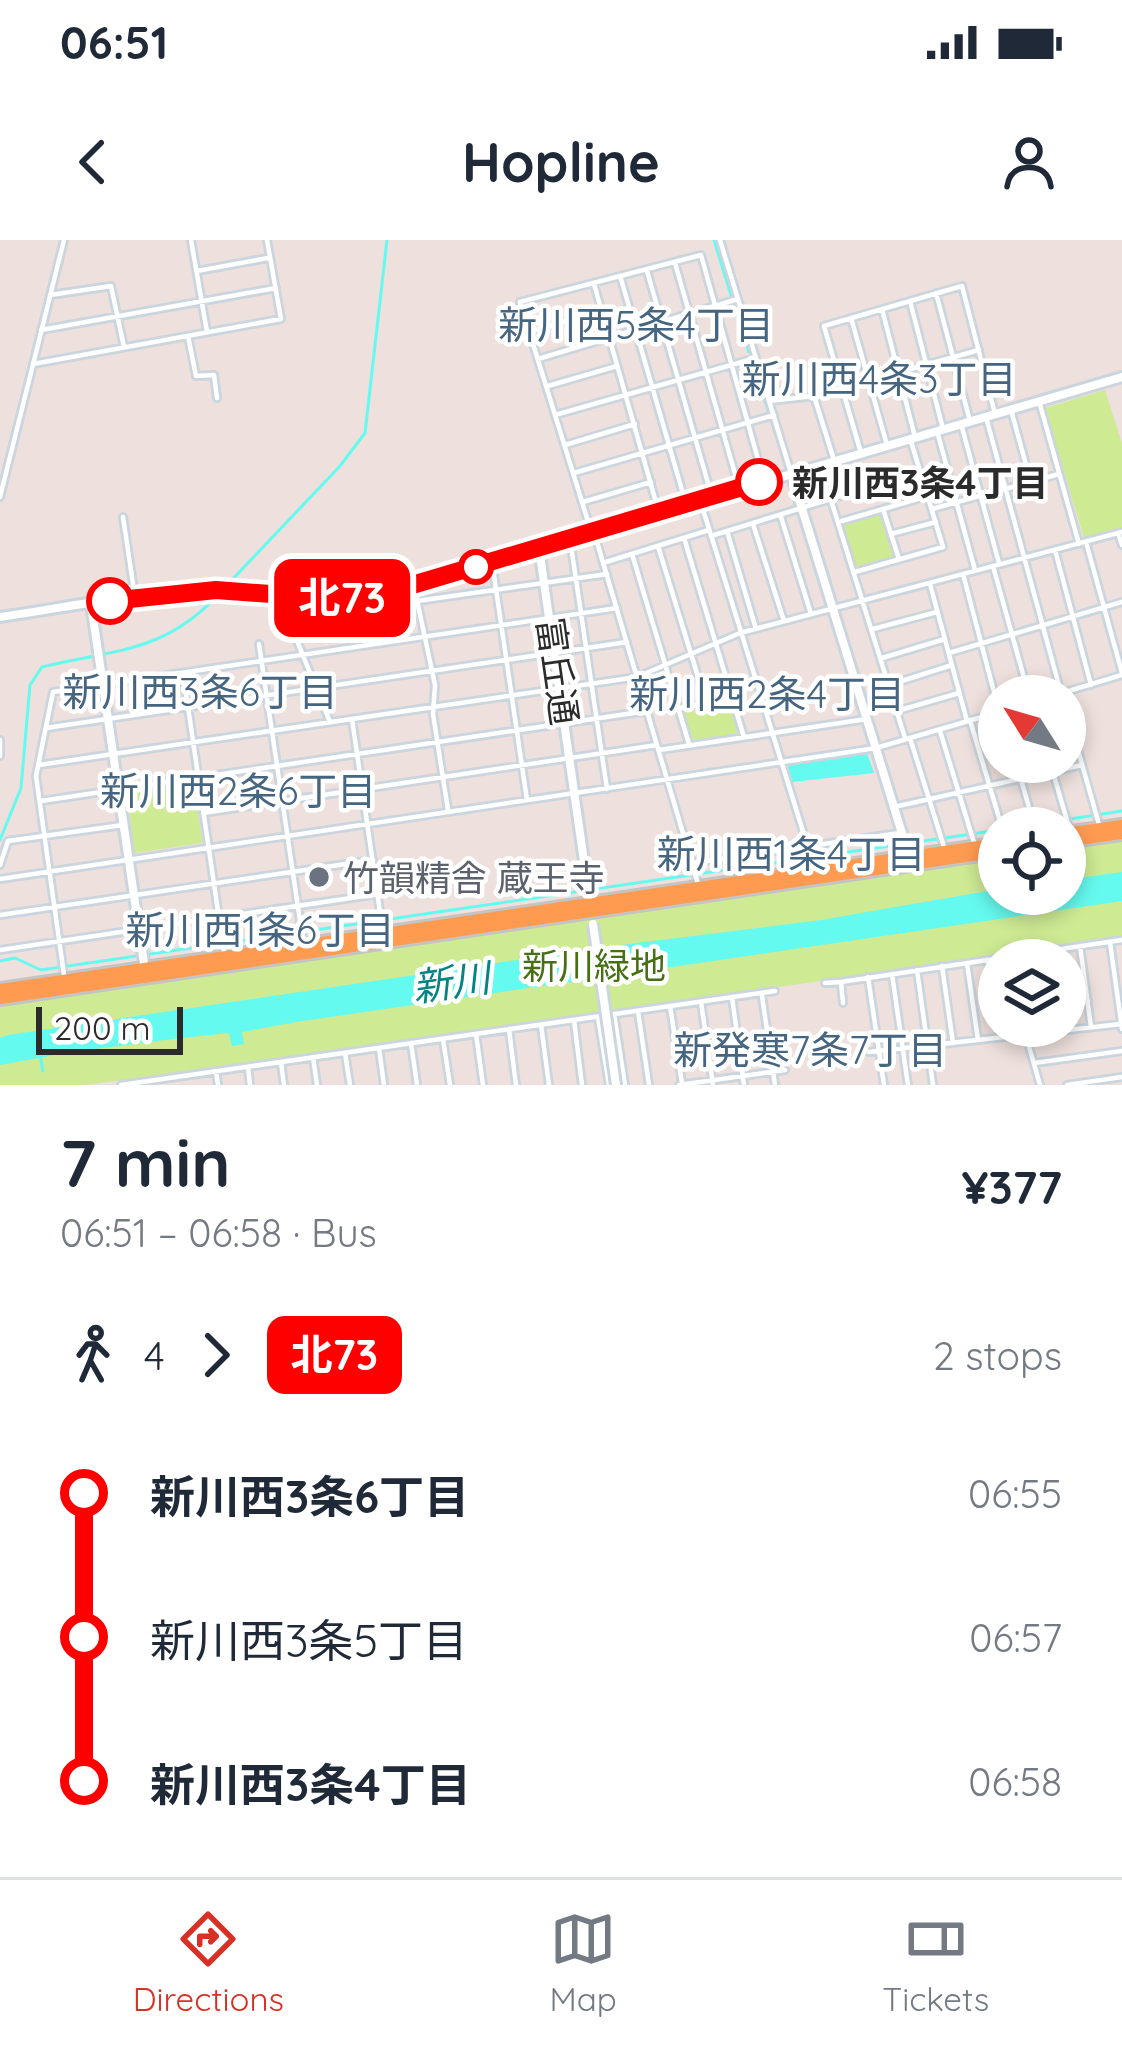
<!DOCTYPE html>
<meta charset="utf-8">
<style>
:root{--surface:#fff;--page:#f2f2f3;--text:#1f2937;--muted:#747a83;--line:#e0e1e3;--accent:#d93025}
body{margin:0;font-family:Quicksand,"Noto Sans JP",sans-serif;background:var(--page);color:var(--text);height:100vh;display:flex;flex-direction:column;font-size:45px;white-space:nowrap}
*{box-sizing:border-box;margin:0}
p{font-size:39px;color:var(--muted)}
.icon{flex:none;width:66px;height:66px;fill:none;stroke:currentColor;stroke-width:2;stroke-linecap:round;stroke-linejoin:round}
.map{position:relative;height:845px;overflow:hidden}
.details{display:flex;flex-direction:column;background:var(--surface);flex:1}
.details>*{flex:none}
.badge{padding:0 24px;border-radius:18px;font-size:42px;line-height:78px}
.needle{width:78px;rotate:307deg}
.controls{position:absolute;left:978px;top:435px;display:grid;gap:24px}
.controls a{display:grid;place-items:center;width:108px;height:108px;border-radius:50%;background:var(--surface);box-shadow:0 6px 18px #0003;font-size:60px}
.scale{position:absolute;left:36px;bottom:30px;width:147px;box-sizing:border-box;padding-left:12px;border:6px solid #2b2b2b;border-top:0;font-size:33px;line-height:42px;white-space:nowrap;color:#2b2b2b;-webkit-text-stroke:9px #fff;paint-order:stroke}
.map>.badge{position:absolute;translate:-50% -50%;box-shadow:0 0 0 6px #fff}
.legs{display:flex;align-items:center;gap:18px;height:132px;padding:0 60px;font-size:39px}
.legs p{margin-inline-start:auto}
.head{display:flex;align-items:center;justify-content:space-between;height:204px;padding:0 60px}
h1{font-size:66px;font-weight:700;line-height:90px}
ul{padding:0 60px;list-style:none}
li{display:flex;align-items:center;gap:42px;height:144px;font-size:45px}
li i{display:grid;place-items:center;width:18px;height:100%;margin:0 15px;background:currentColor}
li i::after{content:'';width:30px;height:30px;margin:-15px;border:9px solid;border-radius:50%;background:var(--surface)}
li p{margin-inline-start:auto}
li:first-child i{background:linear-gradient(#0000 50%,currentColor 0)}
li:last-child i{background:linear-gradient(currentColor 50%,#0000 0)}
.status{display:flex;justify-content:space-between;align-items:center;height:84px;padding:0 60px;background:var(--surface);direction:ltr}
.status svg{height:33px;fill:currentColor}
header{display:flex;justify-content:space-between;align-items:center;height:156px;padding:0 60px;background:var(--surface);font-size:54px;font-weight:700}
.tabs{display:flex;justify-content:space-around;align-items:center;height:168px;border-top:3px solid var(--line);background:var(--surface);font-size:33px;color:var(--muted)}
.tabs a{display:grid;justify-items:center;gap:6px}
.tabs .on{color:var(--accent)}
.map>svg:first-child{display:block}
.green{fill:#ceea93}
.water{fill:#65faef}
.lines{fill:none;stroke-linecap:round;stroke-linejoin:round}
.stream{stroke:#65faef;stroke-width:3}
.street-casing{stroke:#cad5de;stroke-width:10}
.secondary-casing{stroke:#cad5de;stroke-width:14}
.primary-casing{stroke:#c4c4c4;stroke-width:16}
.street{stroke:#fff;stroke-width:4.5}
.secondary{stroke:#fff;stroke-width:8}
.primary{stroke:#fe9b51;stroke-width:10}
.secondary-bridge-casing{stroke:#cad5de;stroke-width:14;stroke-linecap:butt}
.secondary-bridge{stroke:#fff;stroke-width:8}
.line-1-casing{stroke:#fff;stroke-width:27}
.line-1{stroke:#f00;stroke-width:18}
.stop-1-dot{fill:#fff;stroke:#f00;stroke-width:6}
.worship-dot{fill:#6b7280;stroke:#fff;stroke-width:4.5}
.labels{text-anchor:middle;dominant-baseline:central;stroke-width:9;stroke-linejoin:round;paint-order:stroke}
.stop-label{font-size:36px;font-weight:bold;fill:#2b2b2b;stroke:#fff;text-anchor:start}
.street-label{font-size:36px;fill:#2b2b2b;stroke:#fff}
.worship-label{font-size:36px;fill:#5b616d;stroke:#fff;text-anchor:start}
.park-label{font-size:36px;fill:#467013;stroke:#fff}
.neighbourhood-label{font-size:39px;fill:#466580;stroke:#fff}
.water-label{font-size:39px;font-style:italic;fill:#048384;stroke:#fff}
</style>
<div class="status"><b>06:51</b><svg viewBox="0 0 49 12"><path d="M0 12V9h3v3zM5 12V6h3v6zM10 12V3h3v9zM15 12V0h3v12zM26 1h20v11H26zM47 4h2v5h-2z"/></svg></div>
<header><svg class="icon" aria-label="back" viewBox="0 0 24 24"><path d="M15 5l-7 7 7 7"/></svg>Hopline<svg class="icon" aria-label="person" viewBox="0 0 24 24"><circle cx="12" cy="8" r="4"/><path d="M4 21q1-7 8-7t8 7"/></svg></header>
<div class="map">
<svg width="1122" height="845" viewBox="0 0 1122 845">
<rect width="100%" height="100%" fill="#eee0dc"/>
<path class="green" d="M1105,150L1122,203V287L1084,298L1045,168Z
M882,274L894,317L865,329L856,327L843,285Z
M729,463L739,495L692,500L684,470Z
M193,542L203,603L134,613L127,552Z
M1122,601V697L259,823L84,845H0V766L999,618V654H1065V609Z"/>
<path class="water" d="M867,513L874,533L792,542L788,527L792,524Z
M1122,632V661L296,782L242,792L244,804L232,806L229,793C152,801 76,810 0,825V798L8,795L551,715L571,713L585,721L608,717L621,705L821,680L999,649V654H1065V640Z"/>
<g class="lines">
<path class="stream" d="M714,0L732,58
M735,66L749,112
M752,122L769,173
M771,179L784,220
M227,345L340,226L365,193L387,0
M1012,588L1122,571
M0,600L21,548L30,445L42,427C117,409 165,413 221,352
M0,721L15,718L41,730L999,590
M40,815L43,831"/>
<g class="street-casing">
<path id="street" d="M191,0L207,92
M720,0L791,233
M675,23L739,248
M197,31L268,18
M647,31L712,257
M621,39L686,264
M594,44L659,273
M936,53L970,181
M50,55L111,46L124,107
M910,61L943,189
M882,69L915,197
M851,78L887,205
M41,90L276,48
M532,91L601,71
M188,96L196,136L214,135L217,158
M538,119L738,59
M33,124L281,79L267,0
M548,146L617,126
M814,156L834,220
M769,161L814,156L979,110
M1039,161L1079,304
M1011,170L1030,239
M555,175L756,118
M986,177L1061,453
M961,184L999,323
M937,191L975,330
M565,205L635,184
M861,213L824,86L962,46L995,174
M574,233L774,175
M0,257L64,0
M830,257L905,498
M583,262L651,242
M701,263L815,630
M883,269L899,319
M932,269L1059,234
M123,277L135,357
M781,277L811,374
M842,281L928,256
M753,284L784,381
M591,291L520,62L701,15L764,241
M727,291L756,389
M594,292L698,644
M1118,293L1122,305
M891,294L936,282
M711,296L921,231
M684,298L744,497
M570,299L607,549
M1086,302L1122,433
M658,306L706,463
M1055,310L1091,445
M632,314L689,504
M492,322L527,560
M606,322L709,290
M993,326L1029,456
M855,332L943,307L910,198
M963,334L999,471
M930,344L967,481
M414,346L435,445L433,474L448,570
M325,358L319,370L293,378L291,386L330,482
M417,361L607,334
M873,389L937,372
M259,404L303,701
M949,413L1122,362
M882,418L945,399
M183,433L224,712
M889,445L952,425
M1052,456L1122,435
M1065,464L1100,588
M679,468L732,459
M897,471L959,453
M352,479L383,693
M970,480L1002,588
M46,488L627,402
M940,491L975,606
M910,498L945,610
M0,500V516
M659,510L867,479
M1016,522L1035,588
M1050,522L1070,591
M39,525L637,437L740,393L1122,292
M41,561L647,471
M894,567L1082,525
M203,573L657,505
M692,623L900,593
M0,625L8,601L123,585
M0,639L876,508L999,472
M0,675L373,620
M1110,702L1122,789
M1080,706L1091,787
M0,710L378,654
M987,720L999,762
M967,723L978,800
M942,726L953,803
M917,730L933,845
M892,734L908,845
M64,735L36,536L53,452L617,368
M1065,736L1083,733
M868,737L884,845
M825,743L841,742
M762,756L775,845
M732,757L744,845
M701,762L713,845
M843,763L841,742L1122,700
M1065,764L1088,761
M670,766L682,843
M638,771L649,845
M614,774L625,845
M598,777L609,845
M574,780L582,845
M541,785L549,845
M509,789L516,845
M476,794L483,845
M1026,796L1040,845
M443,799L450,845
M411,803L417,845
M379,808L384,845
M869,812L1121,784
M345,813L350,845
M313,817L317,845
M281,822L284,845
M1034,823L1122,811
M248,827L250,845
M216,831L218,845
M121,845L775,751
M679,845L785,830
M1067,845L1122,837"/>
</g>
<g class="secondary-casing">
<path id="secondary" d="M791,233L909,616
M539,308L590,663
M91,364L145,730
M0,377C70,367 143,351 214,350C271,349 326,362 383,354L1122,137"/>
</g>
<g class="primary-casing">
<path id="primary" d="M1065,593L1122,585
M1065,602L1122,594
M0,749L999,603
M0,759L999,612"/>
</g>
<use href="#street" class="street"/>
<use href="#secondary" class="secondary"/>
<use href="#primary" class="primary"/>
<g class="secondary-bridge-casing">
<path id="secondary-bridge" d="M593,684L616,845"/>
</g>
<use href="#secondary-bridge" class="secondary-bridge"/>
</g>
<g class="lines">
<g class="line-1-casing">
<path id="line-1" d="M110,361L216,350L325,358L382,354L759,242"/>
</g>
<use href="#line-1" class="line-1"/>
</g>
<g class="stop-1-dot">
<circle cx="759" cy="242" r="21"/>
<circle cx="476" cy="327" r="15"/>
<circle cx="110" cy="361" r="21"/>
</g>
<circle class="worship-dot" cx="319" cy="637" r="12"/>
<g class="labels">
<g class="stop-label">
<text x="792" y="242">新川西3条4丁目</text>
</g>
<g class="street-label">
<text transform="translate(558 431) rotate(82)">富丘通</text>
</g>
<g class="worship-label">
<text x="343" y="637">竹韻精舎 蔵王寺</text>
</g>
<g class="park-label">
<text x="594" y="725">新川緑地</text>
</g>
<g class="neighbourhood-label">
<text x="636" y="84">新川西5条4丁目</text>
<text x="879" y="138">新川西4条3丁目</text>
<text x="200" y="451">新川西3条6丁目</text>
<text x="767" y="453">新川西2条4丁目</text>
<text x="238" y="550">新川西2条6丁目</text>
<text x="791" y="613">新川西1条4丁目</text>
<text x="260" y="689">新川西1条6丁目</text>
<text x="810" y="809">新発寒7条7丁目</text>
</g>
<g class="water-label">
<text transform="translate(451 742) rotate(-8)">新川</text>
</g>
</g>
</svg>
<div class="controls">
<a><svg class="needle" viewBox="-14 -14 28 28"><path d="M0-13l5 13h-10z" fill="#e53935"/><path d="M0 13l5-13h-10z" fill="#747a83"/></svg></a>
<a><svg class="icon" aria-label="locate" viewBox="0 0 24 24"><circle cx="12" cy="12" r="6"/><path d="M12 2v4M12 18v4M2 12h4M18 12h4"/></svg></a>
<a><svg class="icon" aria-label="layers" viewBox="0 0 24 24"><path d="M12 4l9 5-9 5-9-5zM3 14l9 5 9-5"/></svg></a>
</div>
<div class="scale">200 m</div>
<b class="badge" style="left:342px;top:358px;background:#f00;color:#fff">北73</b>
</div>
<section class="details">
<div class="head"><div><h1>7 min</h1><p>06:51 – 06:58 · Bus</p></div><b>¥377</b></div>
<div class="legs"><svg class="icon" aria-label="walk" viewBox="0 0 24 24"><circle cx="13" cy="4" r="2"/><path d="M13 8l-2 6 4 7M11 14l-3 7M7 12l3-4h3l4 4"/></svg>4<svg class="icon" aria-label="forward" viewBox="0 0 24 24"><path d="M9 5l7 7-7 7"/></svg><b class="badge" style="background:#f00;color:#fff">北73</b><p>2 stops</p></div>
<ul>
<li><i style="color:#f00"></i><b>新川西3条6丁目</b><p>06:55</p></li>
<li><i style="color:#f00"></i><span>新川西3条5丁目</span><p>06:57</p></li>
<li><i style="color:#f00"></i><b>新川西3条4丁目</b><p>06:58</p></li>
</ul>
</section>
<nav class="tabs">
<a class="on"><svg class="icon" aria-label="directions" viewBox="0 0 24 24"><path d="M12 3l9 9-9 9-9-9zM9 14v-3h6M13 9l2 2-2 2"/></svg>Directions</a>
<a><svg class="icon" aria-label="map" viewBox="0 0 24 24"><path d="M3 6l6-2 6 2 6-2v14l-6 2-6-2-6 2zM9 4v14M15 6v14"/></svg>Map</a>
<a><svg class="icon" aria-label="tickets" viewBox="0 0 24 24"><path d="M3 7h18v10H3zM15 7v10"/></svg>Tickets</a>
</nav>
